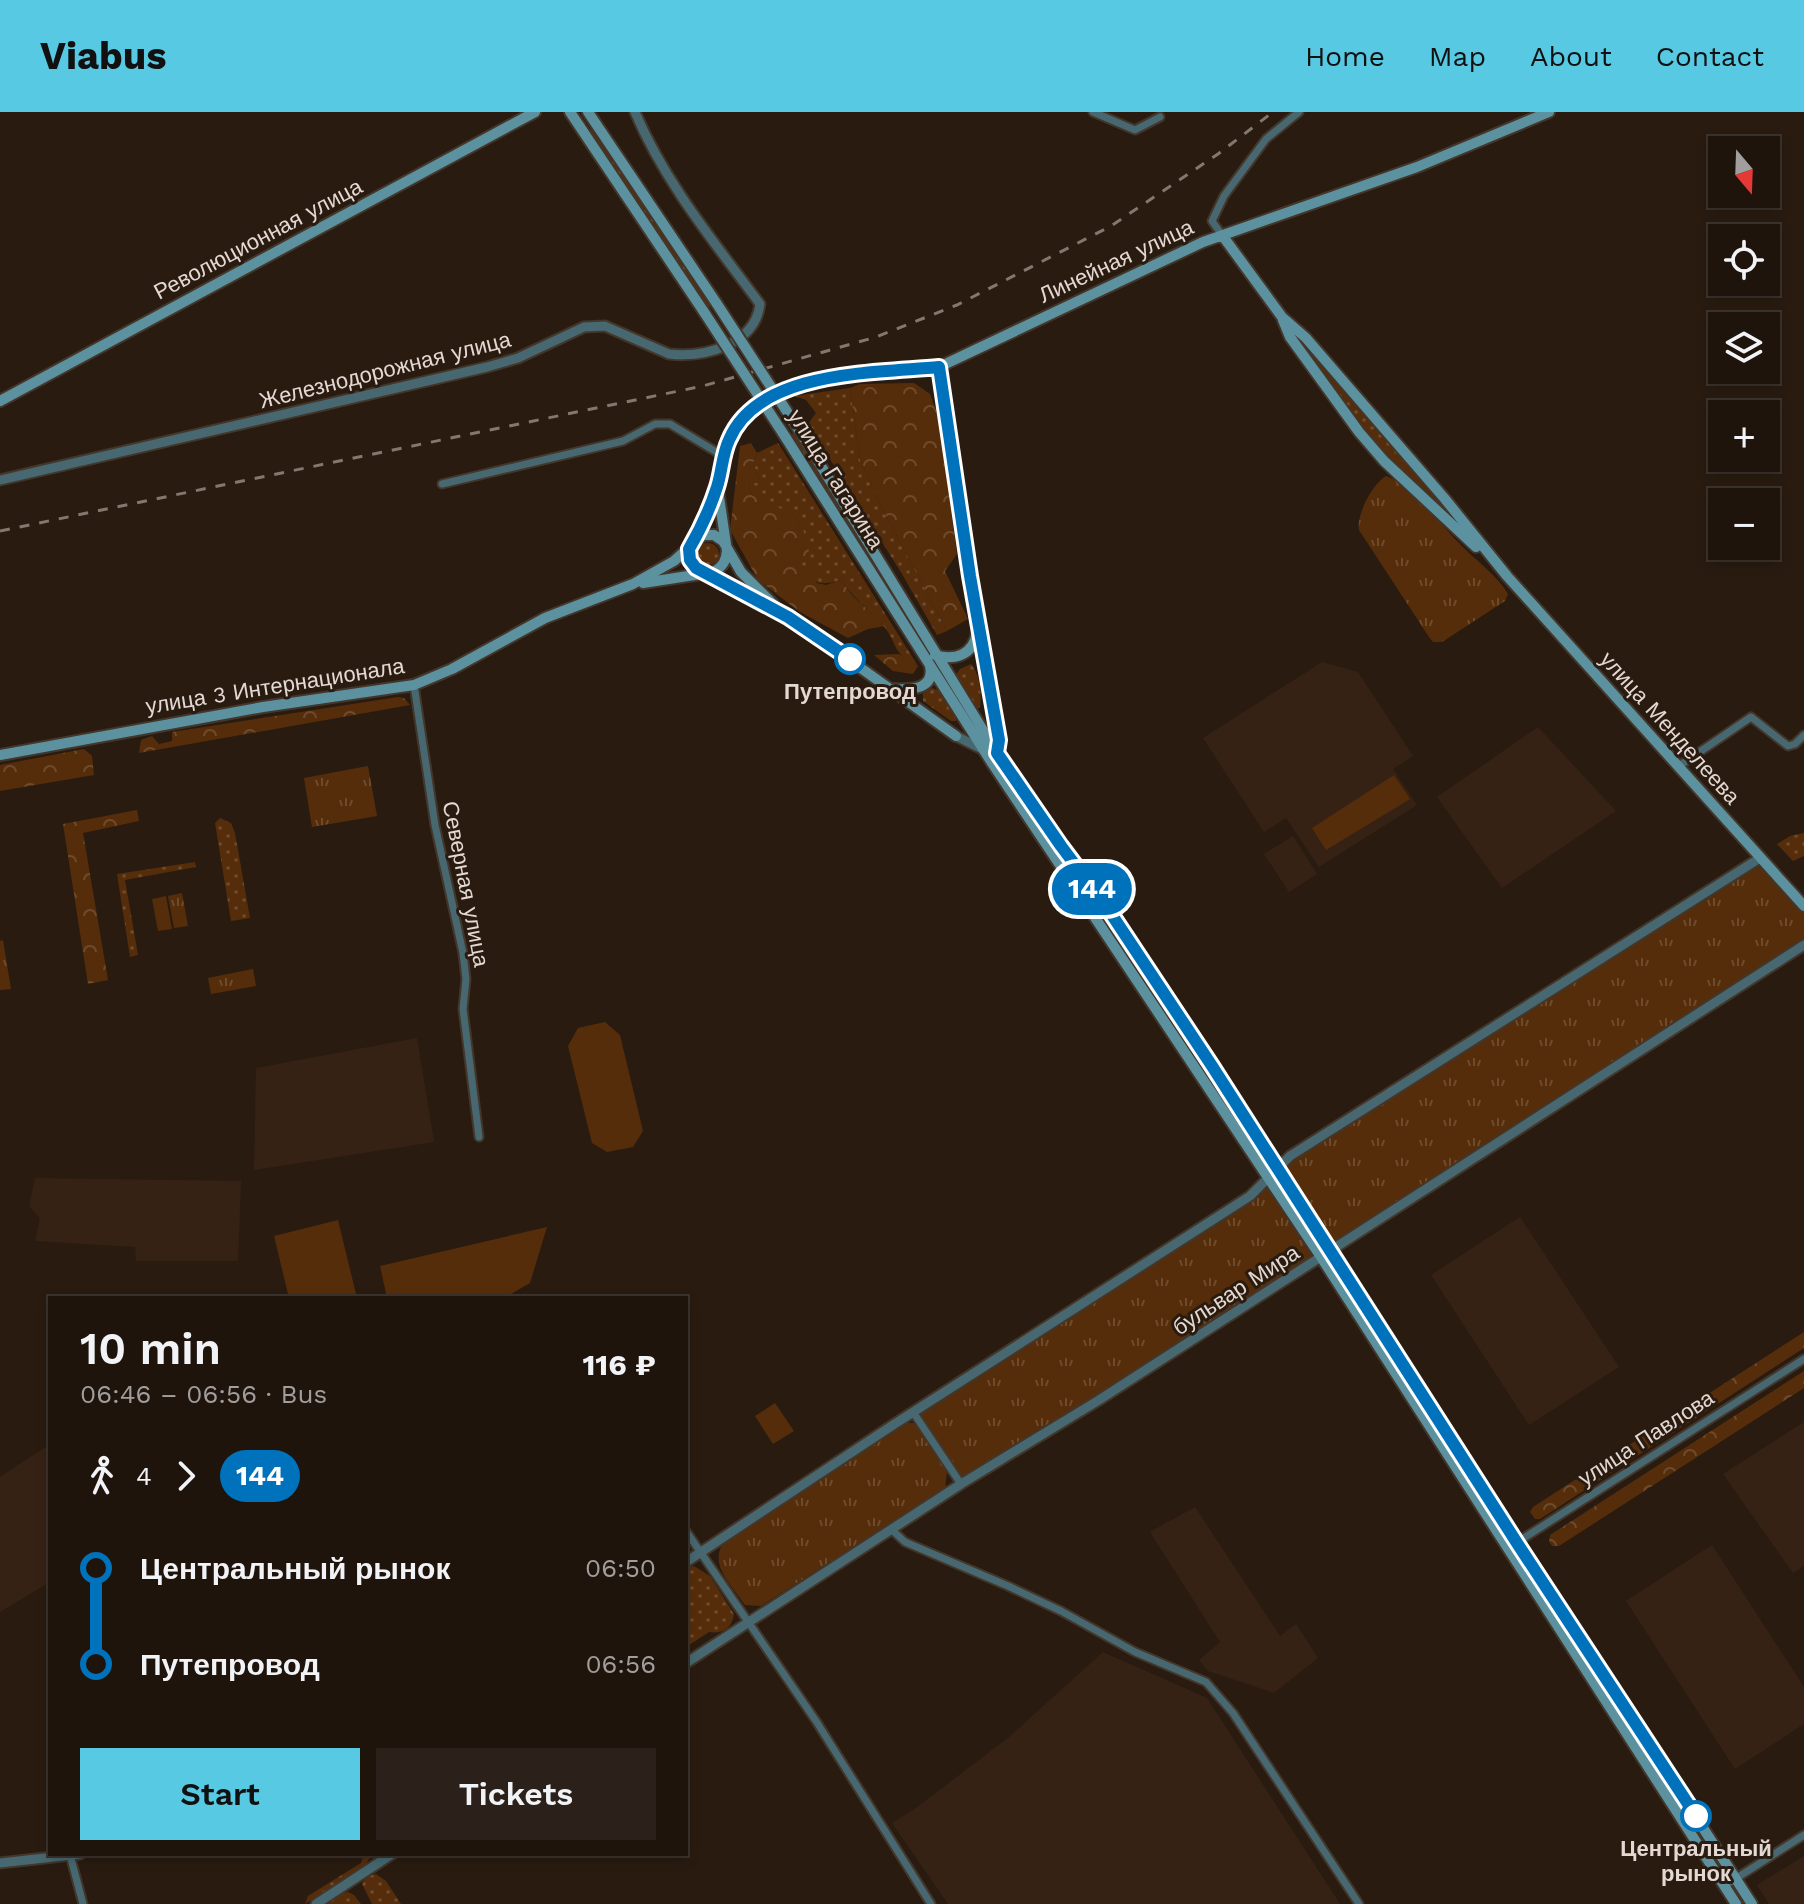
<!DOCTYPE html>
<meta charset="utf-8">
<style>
:root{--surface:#1f140c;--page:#2c211a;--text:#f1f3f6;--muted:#a19e9d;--line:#3c332d;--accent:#57c9e2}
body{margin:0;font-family:"Work Sans",sans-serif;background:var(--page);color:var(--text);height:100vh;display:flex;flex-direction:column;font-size:30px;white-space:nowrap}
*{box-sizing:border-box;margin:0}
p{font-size:26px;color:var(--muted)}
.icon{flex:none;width:44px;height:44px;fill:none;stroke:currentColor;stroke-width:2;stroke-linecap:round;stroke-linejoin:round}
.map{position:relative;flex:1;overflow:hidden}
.details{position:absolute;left:48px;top:1184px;width:640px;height:560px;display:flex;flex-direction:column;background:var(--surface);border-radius:0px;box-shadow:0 4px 12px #0003,0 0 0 2px var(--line)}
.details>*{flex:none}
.badge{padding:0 16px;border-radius:26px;font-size:28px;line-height:52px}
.needle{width:52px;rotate:161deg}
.fabs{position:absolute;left:1708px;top:24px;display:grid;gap:16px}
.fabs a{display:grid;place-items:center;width:72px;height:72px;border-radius:0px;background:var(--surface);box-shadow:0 4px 12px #0003,0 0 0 2px var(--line);font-size:40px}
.map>.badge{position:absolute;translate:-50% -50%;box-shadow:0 0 0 4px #fff}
.legs{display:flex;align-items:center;gap:12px;height:88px;padding:0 32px;font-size:26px}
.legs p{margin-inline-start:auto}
.overview{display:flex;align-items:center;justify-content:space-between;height:136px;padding:0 32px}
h1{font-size:44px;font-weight:600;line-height:60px}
.primary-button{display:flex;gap:16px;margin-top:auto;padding:16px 32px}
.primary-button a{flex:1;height:92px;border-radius:0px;background:var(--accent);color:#111;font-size:32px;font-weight:600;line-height:92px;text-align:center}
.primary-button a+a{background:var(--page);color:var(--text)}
ul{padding:0 32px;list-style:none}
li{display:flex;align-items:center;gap:28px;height:96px;font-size:30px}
li i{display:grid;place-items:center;width:12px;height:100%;margin:0 10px;background:currentColor}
li i::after{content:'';width:20px;height:20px;margin:-10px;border:6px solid;border-radius:50%;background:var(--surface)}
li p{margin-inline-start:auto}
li:first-child i{background:linear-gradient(#0000 50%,currentColor 0)}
li:last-child i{background:linear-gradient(currentColor 50%,#0000 0)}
header{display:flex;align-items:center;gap:48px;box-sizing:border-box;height:112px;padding:0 40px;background:var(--accent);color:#111}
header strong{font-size:38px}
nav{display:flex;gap:44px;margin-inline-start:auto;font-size:28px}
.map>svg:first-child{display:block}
.built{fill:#362214}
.grass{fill:url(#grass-dots)}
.forest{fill:url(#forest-crowns)}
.park{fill:url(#park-tufts)}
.garden{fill:#562d0a}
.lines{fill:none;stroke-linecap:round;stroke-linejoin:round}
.minor-casing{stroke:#43362b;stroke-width:11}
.tertiary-casing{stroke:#43362b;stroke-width:13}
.secondary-casing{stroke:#43362b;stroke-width:14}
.minor{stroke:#476870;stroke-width:7}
.tertiary{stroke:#476870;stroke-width:9}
.secondary{stroke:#5c92a0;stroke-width:10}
.rail{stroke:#83776e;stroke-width:3;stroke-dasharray:10 10;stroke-linecap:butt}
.secondary-bridge-casing{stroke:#43362b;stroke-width:14;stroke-linecap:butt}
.secondary-bridge{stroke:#5c92a0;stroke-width:10}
.line-1-casing{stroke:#fff;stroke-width:18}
.line-1{stroke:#0072bc;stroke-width:12}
.stop-1-dot{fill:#fff;stroke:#0072bc;stroke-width:4}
.labels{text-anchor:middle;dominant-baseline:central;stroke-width:6;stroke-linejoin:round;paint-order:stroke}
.street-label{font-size:22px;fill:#e3d9d2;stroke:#291b10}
.stop-label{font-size:22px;font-weight:bold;fill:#e3d9d2;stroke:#291b10}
</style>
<header>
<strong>Viabus</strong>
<nav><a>Home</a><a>Map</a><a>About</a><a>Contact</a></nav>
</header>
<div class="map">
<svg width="1804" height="1792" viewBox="0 0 1804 1792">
<defs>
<pattern id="grass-dots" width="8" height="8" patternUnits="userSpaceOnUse" patternTransform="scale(2)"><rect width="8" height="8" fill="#562d0a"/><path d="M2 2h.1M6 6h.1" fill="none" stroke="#6e4b2d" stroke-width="1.8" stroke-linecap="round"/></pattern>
<pattern id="forest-crowns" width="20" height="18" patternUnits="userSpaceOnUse" patternTransform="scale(2)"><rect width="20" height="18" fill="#562d0a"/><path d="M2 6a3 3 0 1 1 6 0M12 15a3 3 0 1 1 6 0" fill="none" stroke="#6e4b2d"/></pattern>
<pattern id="park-tufts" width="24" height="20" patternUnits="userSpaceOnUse" patternTransform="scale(2)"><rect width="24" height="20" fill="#562d0a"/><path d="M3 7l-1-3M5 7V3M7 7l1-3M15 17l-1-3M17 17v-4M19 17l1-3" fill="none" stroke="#6e4b2d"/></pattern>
</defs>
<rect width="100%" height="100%" fill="#291b10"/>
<path class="built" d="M1322,550L1358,560L1413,644L1393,657L1417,693L1319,755L1286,706L1264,720L1203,626Z
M1538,615L1616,699L1502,776L1437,685Z
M1293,724L1317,762L1289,780L1264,742Z
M417,926L434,1030L254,1058L256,956Z
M35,1066L241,1069L238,1149H136L135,1135L35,1129L40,1106L29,1094Z
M1520,1105L1619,1255L1529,1313L1431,1163Z
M1804,1310V1454L1793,1461L1723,1362Z
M50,1332V1470L0,1500V1365Z
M1195,1395L1280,1524L1296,1512L1318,1546L1274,1581L1208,1559L1199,1548L1220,1530L1150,1420Z
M1712,1433L1804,1575V1612L1735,1657L1626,1489Z
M1103,1540L1207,1586L1340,1792H948L892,1711L916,1696L1009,1625Z
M1804,1744V1792H1769L1757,1773Z"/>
<path class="grass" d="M593,16L712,193L707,196L588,19Z
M1300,229L1304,230L1439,389L1437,391L1379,339Z
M850,276L860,348L881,394L947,519L937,523L902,462L808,312L816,301L806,288L794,284Z
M795,320L920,524L918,525L791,323Z
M778,331L918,554C890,541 898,529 881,511C867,496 853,485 841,468C818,476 811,468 791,457C819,398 790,408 750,381L749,371H761L753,351L757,341Z
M697 442a11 11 0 1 1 22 0a11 11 0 1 1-22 0Z
M971,552C980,562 982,582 980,595L976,597L955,564L960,557Z
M932,576L941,579L957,603L956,609H951L923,589V581Z
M220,706L231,711L235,721L250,806L231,809L215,711Z
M1804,721V744L1793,749L1777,732L1790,724Z
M195,750L196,755L125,768L138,843L130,845L117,762Z
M694,1454L710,1464L734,1502C732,1517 722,1522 709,1520L686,1535V1455Z
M361,1742H369L370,1745L365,1754L305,1792L308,1784L361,1751L363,1745Z
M376,1762L386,1769L401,1792H372L362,1772L366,1765Z
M348,1780L354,1783L361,1792H325L338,1783Z"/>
<path class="forest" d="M914,271L930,282L938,304L957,442L945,459L968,507L947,519L881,394L860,348L850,276L860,272Z
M751,331L757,341L753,351L761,371H749L750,381C765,391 792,398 800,412C806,421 806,434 811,444L793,456L815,457L816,471L826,473L841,468L852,483L885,514L868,517L848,526L800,500L758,468L730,418L740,334Z
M899,542L918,554L913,562L893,559L874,543Z
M398,585L404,586L410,593L139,641L141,628L152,624L159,632L172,629V620Z
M84,637L92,644L94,663L0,679V653Z
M137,698L139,709L83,721L108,868L88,872L63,712Z
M1804,1220V1236L1540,1407H1535L1530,1400L1533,1395Z
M1804,1259V1276L1559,1434H1552L1549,1429L1550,1423Z"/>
<path class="park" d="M1386,364C1415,374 1439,412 1460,432C1475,448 1497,463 1508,482L1505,489L1442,530H1433L1429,525L1359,418C1356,403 1373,371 1386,364Z
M368,654L377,704L312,715L304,666Z
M1760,746L1804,794V833L961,1372L913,1300L1250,1084L1272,1059Z
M182,781L188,814L174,816L168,784Z
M3,828L11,877L0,878V829Z
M253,857L256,874L211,882L208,866Z
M907,1311H913L918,1315L947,1360L945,1376L761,1494L745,1493C733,1475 710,1454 722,1433Z"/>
<path class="garden" d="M1394,663L1410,687L1326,738L1312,716Z
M166,784L172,817L158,819L152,787Z
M605,910L620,923L643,1019L633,1035L607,1040L592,1031L568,934L578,916Z
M338,1108L357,1186H289L274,1124Z
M547,1115L530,1171L504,1186H387L380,1154Z
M775,1291L794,1319L773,1332L755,1304Z"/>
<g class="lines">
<g class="minor-casing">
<path id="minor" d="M1093,0L1135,18L1160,5
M1222,123L1212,109L1224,84L1266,27L1299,0
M442,372L623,329L655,312H670L723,344
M414,573L435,713L463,841L466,867L463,897L479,1025
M1679,654L1751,605L1788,634L1795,632L1804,623
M913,1300L961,1372
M892,1418L905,1430L1008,1474L1061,1499L1135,1540L1206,1570L1233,1601L1359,1792
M686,1419L816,1609L931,1792
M1516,1431L1804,1247
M70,1743L83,1792
M1724,1774L1804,1723"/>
</g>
<g class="tertiary-casing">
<path id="tertiary" d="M0,368L487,255L518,246L584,215L605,214L669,242C704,246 755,233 760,192C715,131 665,71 635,0
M956,624L984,638
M686,1450L893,1313L1250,1084L1290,1044L1760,746
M686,1551L961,1372L1099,1288L1804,833
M0,1751L80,1742
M316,1792L392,1742"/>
</g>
<g class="secondary-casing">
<path id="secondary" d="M570,0L704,200
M588,0L717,192
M1222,123L1282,205L1306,226L1445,387L1507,464L1804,794
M1283,208L1290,225L1359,320L1384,349L1476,435
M939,255L970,464L999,628L997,641
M0,289L535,0
M799,318L1000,646L1061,734L1108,797L1212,954L1752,1792
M786,326L992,651L1321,1145L1736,1792
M643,471L714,460C723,454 726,449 727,439L718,378
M785,502L956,624
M788,505L696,456L690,448L689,437L717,374L729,325L740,307L754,293L793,274L819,268L939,255L1203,130L1417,55L1549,0
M935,543C955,549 973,543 977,521
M895,577C912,578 935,577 930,554
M0,643L263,595L414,573L452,557L545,506L633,472L674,449L703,423H714L723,429L741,460L773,492"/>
</g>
<use href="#minor" class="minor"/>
<use href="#tertiary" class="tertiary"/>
<use href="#secondary" class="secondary"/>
<path class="rail" d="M0,419L703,274L876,225L957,193L1111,114L1218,42L1273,0"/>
<g class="secondary-bridge-casing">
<path id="secondary-bridge" d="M717,192L799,318
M704,200L786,326"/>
</g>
<use href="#secondary-bridge" class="secondary-bridge"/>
</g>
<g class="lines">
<g class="line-1-casing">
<path id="line-1" d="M850,547L788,505L696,456L690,448L689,437C700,418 710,397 717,375C722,360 722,343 729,328C758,258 875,261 939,255L970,464L999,628L997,641L1061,734L1108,797L1212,954L1517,1431L1696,1704"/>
</g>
<use href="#line-1" class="line-1"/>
</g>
<g class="stop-1-dot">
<circle cx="850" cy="547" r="14"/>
<circle cx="1696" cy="1704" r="14"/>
</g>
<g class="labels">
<g class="street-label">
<text transform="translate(258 127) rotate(-28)">Революционная улица</text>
<text transform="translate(1116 149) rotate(-25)">Линейная улица</text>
<text transform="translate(385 258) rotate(-14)">Железнодорожная улица</text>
<text transform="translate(836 367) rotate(58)">улица Гагарина</text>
<text transform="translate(275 574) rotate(-9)">улица 3 Интернационала</text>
<text transform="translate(1670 616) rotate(48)">улица Менделеева</text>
<text transform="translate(466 772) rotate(79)">Северная улица</text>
<text transform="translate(1236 1178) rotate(-33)">бульвар Мира</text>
<text transform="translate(1646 1326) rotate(-33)">улица Павлова</text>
</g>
<g class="stop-label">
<text x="850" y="579">Путепровод</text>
<text x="1696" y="1736">Центральный<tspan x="1696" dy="25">рынок</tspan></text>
</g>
</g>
</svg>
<div class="fabs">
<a><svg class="needle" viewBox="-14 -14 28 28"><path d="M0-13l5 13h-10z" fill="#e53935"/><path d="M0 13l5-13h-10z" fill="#a19e9d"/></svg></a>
<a><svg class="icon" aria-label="locate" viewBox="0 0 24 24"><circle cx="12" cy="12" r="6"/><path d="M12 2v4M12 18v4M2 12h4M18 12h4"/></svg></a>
<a><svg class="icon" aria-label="layers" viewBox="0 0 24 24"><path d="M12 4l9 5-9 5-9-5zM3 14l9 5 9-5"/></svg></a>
<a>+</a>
<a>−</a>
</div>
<b class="badge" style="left:1092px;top:777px;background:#0072bc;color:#fff">144</b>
<section class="details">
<div class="overview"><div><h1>10 min</h1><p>06:46 – 06:56 · Bus</p></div><b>116 ₽</b></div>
<div class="legs"><svg class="icon" aria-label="walk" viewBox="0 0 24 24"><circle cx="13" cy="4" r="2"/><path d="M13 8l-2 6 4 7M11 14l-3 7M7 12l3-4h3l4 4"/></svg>4<svg class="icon" aria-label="forward" viewBox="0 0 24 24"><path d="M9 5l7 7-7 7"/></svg><b class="badge" style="background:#0072bc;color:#fff">144</b></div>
<ul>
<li><i style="color:#0072bc"></i><b>Центральный рынок</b><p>06:50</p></li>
<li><i style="color:#0072bc"></i><b>Путепровод</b><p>06:56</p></li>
</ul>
<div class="primary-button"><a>Start</a><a>Tickets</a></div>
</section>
</div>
